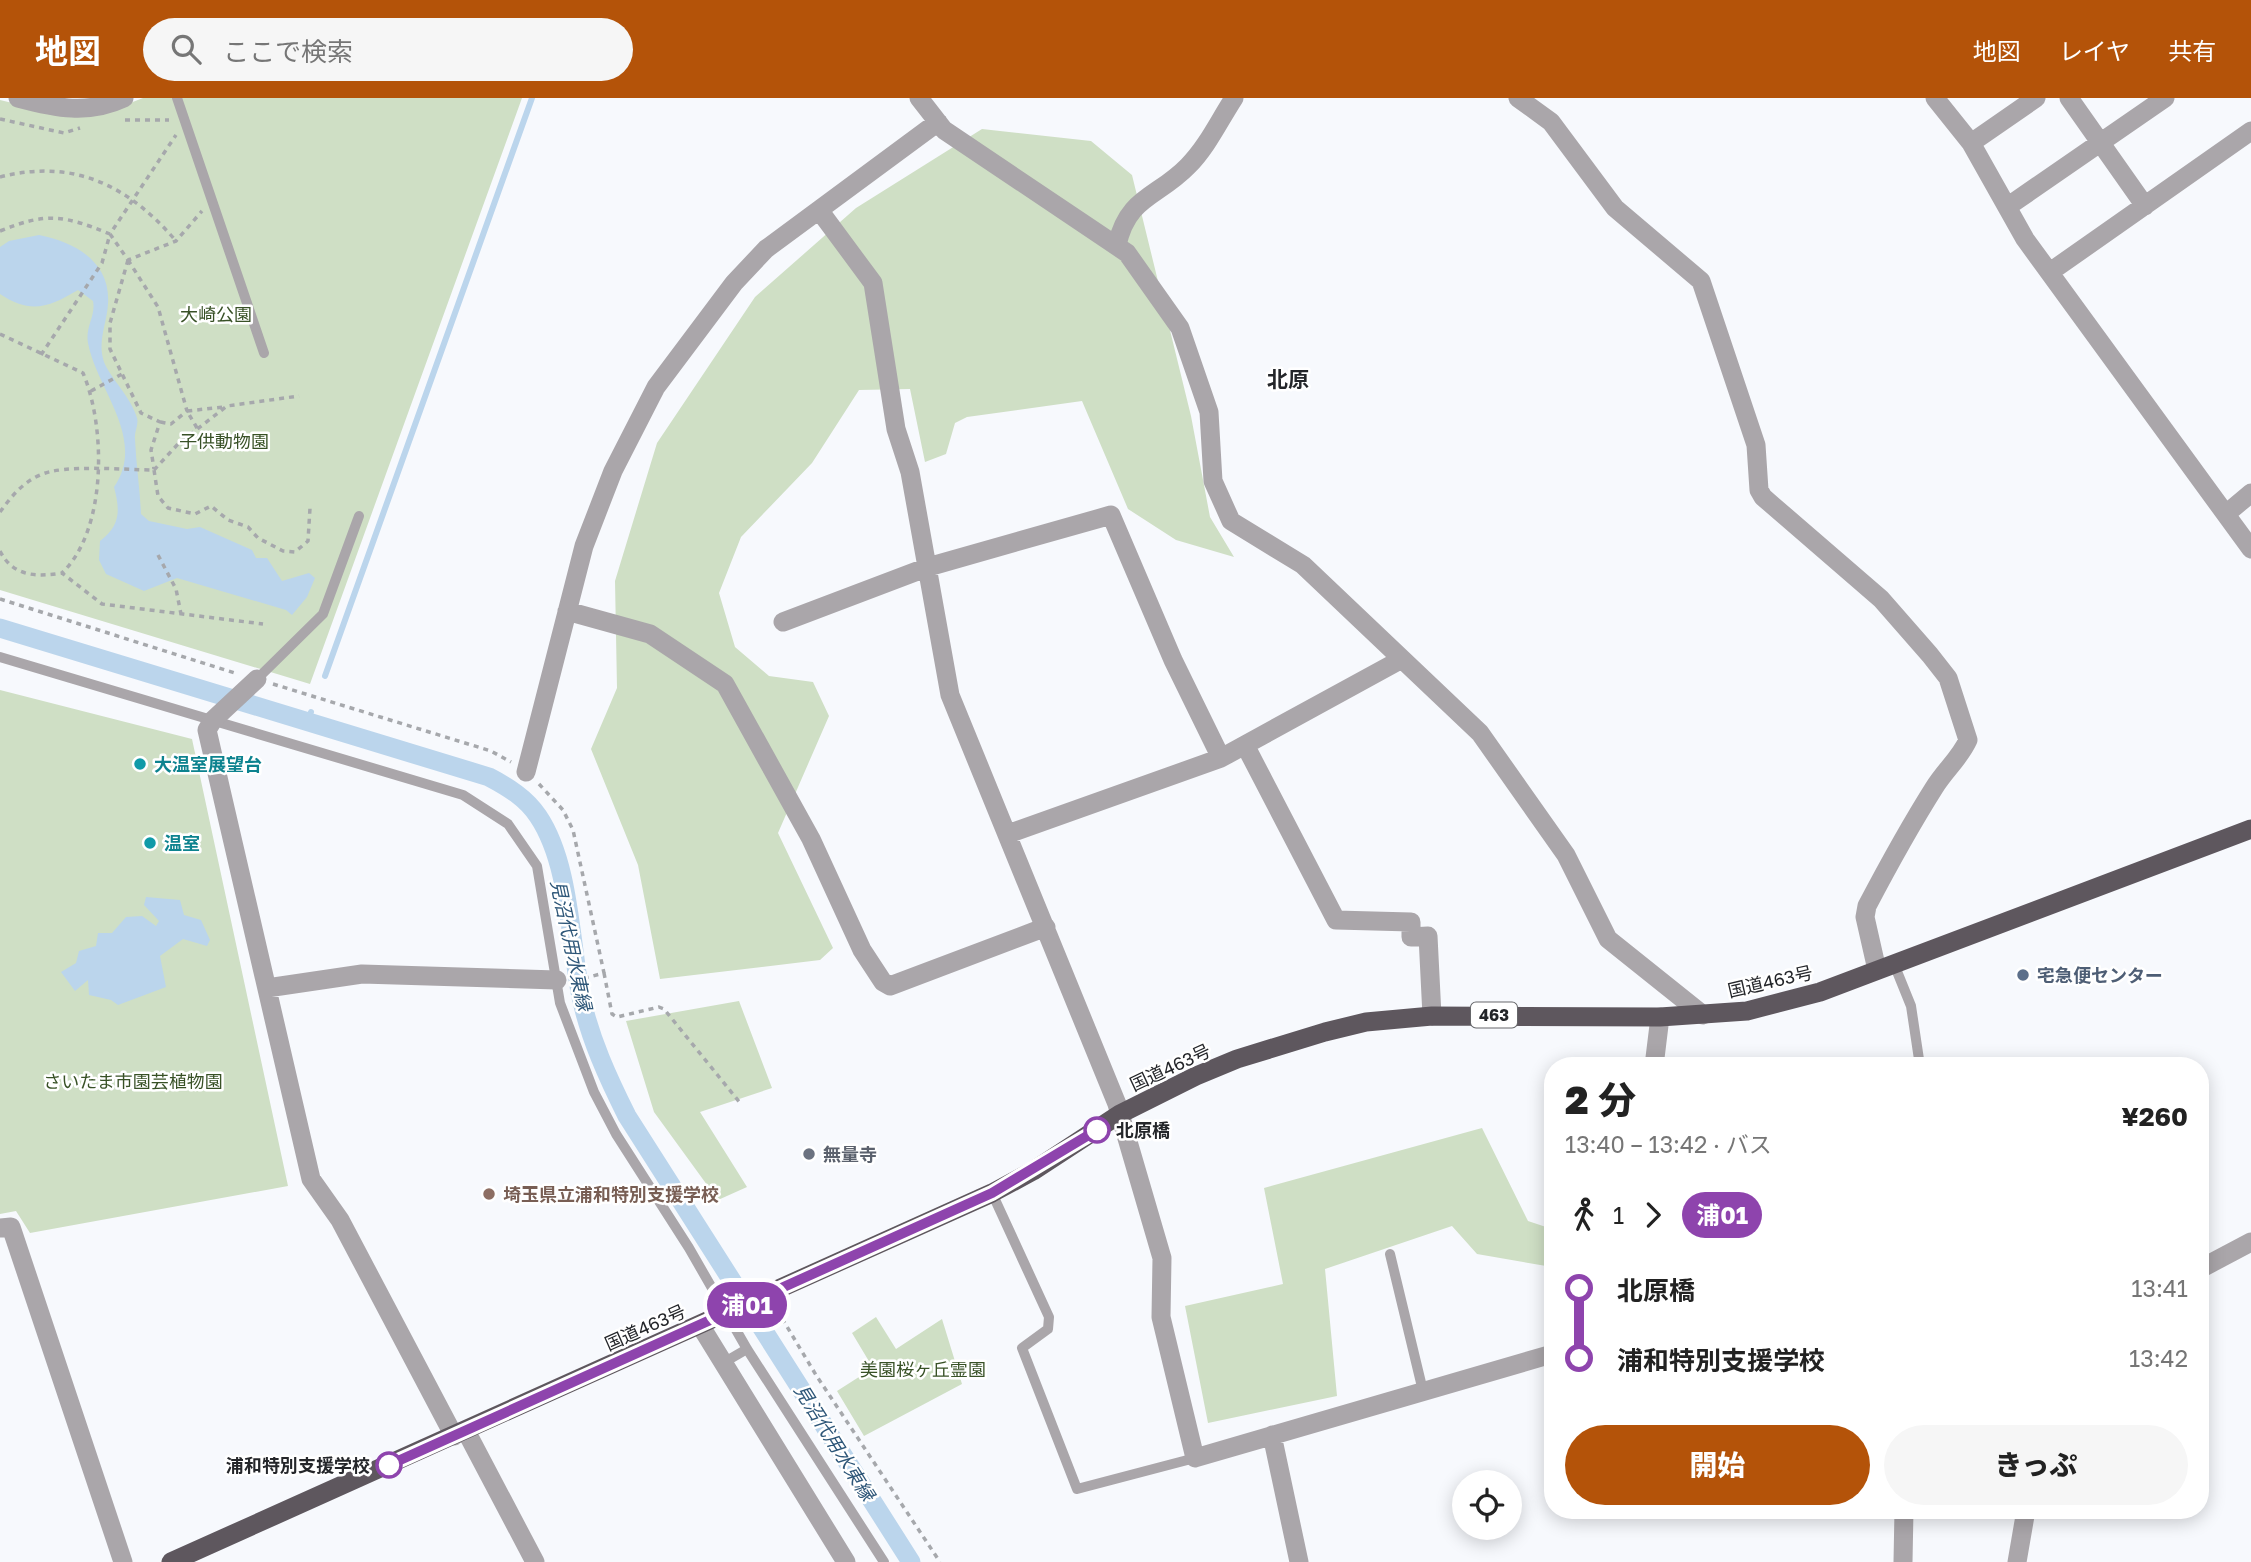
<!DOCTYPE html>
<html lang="ja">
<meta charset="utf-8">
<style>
:root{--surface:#fff;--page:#f6f6f6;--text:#222;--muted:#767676;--accent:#b45309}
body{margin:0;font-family:"Golos Text","Noto Sans JP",sans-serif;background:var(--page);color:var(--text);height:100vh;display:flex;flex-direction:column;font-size:26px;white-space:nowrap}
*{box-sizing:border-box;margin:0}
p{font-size:23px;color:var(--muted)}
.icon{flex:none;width:38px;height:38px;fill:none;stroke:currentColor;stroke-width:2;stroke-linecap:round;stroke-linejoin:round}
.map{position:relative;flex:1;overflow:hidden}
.details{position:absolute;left:1544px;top:959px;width:665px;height:462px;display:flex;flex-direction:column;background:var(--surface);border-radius:28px;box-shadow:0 4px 18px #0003}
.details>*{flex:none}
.badge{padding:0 14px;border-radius:23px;font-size:24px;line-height:46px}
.controls{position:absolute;left:1452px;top:1372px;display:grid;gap:14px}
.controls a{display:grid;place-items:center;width:70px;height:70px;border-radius:50%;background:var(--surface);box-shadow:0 4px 18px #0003;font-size:35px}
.map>.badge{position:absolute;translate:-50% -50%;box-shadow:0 0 0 4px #fff}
.legs{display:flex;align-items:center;gap:10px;height:77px;padding:0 21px;font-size:23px}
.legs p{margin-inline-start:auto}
.headline{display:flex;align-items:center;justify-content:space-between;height:119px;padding:0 21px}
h1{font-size:38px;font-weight:800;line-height:52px}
.action{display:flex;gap:14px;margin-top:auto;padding:14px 21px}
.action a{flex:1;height:80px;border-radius:42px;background:var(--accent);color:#fff;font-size:28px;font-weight:800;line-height:80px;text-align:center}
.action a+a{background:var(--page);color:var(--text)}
ul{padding:0 21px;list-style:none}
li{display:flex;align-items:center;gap:24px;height:70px;font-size:26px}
li i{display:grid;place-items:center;width:10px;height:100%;margin:0 9px;background:currentColor}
li i::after{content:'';width:18px;height:18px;margin:-9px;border:5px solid;border-radius:50%;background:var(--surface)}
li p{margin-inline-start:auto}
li:first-child i{background:linear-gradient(#0000 50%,currentColor 0)}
li:last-child i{background:linear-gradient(currentColor 50%,#0000 0)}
header{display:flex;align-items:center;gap:42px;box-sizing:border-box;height:98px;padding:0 35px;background:var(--accent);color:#fff}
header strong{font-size:33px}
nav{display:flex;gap:38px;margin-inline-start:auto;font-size:24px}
.search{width:490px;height:63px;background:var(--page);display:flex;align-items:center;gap:18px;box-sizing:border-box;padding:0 24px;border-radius:38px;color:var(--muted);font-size:26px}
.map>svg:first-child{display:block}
.green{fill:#cfdfc5}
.water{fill:#bbd5ec}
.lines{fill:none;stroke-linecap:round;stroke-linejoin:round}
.stream{stroke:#bbd5ec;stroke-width:6}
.canal{stroke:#bbd5ec;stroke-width:19}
.path{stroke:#a6a8ac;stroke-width:3.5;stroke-dasharray:5 5;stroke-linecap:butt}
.service{stroke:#aaa6aa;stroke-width:10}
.minor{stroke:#aaa6aa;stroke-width:19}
.trunk{stroke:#5e575e;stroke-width:19}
.line-1-casing{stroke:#fff;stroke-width:16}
.line-1{stroke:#8e44ad;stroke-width:10}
.culture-dot{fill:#0f9aa8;stroke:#fff;stroke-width:2.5}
.service-dot{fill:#5c6f8a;stroke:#fff;stroke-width:2.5}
.stop-1-dot{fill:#fff;stroke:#8e44ad;stroke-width:3.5}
.worship-dot{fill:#6b7280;stroke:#fff;stroke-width:2.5}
.education-dot{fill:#8d6e63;stroke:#fff;stroke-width:2.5}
.labels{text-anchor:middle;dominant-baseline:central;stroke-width:5;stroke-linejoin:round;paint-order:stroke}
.shield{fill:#fff;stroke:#66676a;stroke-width:2}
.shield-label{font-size:16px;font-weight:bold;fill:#24262a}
.park-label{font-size:18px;fill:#385126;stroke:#fff}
.culture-label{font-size:18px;font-weight:bold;fill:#0d838f;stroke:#fff;text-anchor:start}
.service-label{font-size:18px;font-weight:bold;fill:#4e5e75;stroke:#fff;text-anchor:start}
.street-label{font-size:18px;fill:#24262a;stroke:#fff}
.stop-label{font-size:18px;font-weight:bold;fill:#24262a;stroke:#fff;text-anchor:start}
.worship-label{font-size:18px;font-weight:bold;fill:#5b616d;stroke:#fff;text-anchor:start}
.education-label{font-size:18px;font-weight:bold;fill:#785e54;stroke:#fff;text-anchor:start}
.water-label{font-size:19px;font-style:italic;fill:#2d5678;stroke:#fff}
.quarter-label{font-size:21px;font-weight:bold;fill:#24262a;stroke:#fff}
</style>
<header>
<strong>地図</strong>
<div class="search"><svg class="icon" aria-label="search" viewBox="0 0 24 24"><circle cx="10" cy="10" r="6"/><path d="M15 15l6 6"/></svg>ここで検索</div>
<nav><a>地図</a><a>レイヤ</a><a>共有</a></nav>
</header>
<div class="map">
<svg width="2251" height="1464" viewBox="0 0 2251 1464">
<rect width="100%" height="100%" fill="#f7f9fd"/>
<path class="green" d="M143,0H522L310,586L0,492V2L66,18L107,14Z
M982,31L1091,43L1132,77L1191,318L1210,419L1234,459L1176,442L1128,411L1082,303L967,319L955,325L946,356L925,364L910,291L859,292L812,365L741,439L719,495L735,549L769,578L813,584L829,618L778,735L833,850L820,862L660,881L638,767L591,651L617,590L615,483L657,345L755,199L856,110Z
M0,592L192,641L288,1088L30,1135L16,1113L0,1116Z
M739,903L772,990L700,1014L747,1089L718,1102L654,1014L626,923Z
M1482,1030L1528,1123L1552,1131V1169L1477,1156L1452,1128L1325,1171L1337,1298L1208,1325L1185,1208L1283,1186L1264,1090Z
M876,1219L896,1251L942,1221L962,1286L864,1338L837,1293L873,1270L852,1235Z"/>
<path class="water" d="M39,137C75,144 111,164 108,206C107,225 97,244 104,264C111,281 131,299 137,320C139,327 134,334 135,341C136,366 140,391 141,416L149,423L187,431L200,429L252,452L256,460H267L282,483L309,475L315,480L307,499L292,517L286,512L177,480L144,493L106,476L99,462L100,443C121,427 120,412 114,389C147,341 97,292 88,245C85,229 96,218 93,203L78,192C48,210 30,216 0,196V149L9,143Z
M146,799L180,802L184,817L201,822L210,842L207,848L183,841L160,858L166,889L118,907L111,902L89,897L88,882L75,893L61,874L76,865L79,853L96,848L98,835H112L126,819L142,818L156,828L159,823L144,807Z"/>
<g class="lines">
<path class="stream" d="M325,578L532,0
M307,624L311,614"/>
<path class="canal" d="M0,530L489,679C508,689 526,700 538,718C570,765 570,844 581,899C590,941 608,980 627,1018L911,1464"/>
<path class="path" d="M0,21L64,35L80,30
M125,22H169
M0,79C74,60 129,88 176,143
M0,133C47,114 63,117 110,136L176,37
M110,136L128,162L176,143L202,113
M128,162L110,225V251L141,315L160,324L151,352L154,371
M128,162L158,209L187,313L171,326L160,324
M0,236L83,275C106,329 107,432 62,475
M41,257L102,165L110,136
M91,293L122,276
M197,330L187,313L224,309
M154,372L178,346L227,308L299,298
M0,414C11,399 22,385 40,377C63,366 126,372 154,372L158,398L168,410L195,416L211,408L228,422L248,429L258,440L283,453L295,454L308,443L310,410
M0,453C13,479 37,479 62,475L102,506L263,526
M158,457L176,491L181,516
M0,501L235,575
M273,586L491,653L511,664
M539,686L563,712L573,732L604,875L574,883
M604,875L612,916L617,919L659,909L664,911L741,1006
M777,1212L816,1277L940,1464"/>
<path class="service" d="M177,0L264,255
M0,559L463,697L508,726L537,768L560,905L594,994L616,1036L689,1150L747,1251L884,1464
M257,581L323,516L359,418
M1894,866L1911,908L1920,968
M992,1095L1049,1219L1048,1231L1022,1250L1077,1391L1195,1360
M1390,1156L1423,1293
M723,1265L747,1251"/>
<path class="minor" d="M18,0C56,10 88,17 124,0
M919,0L944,32L1127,155L1180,230L1209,314L1213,383L1231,423L1303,467L1480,635L1566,757L1608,841L1703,917
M1518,0L1551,24L1615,110L1701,183L1756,347L1759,392L1763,399L1881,501L1930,557L1948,580L1968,642C1960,660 1945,672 1934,690C1910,728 1888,768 1867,808L1865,819L1877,872
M1935,0L1971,45L2025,141L2251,451
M2069,0L2145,108
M1971,45L2036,0
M2007,109L2165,0
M819,112L873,185L896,331L910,374L950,597L1117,1006L1162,1160L1161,1219L1195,1360L1552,1256
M1117,147C1128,98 1157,100 1188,68C1207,49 1219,23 1234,0
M2050,174L2251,33
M2226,416L2251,395
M567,513L650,536L725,586L811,741L862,852L883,884L890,888L1046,829
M783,524L928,469L1111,417L1173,562L1221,660
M257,581L213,622L207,632L311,1081L340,1122L454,1338
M1245,647L1336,822L1411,824V839L1428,838L1432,918
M526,674L584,448L613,373L656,289L734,185L766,151L938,24
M1008,736L1221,660L1402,561
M267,890L362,876L557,882
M1654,968L1660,919
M0,1130L11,1129L123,1464
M2200,1171L2251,1144
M700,1227L846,1464
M466,1333L535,1464
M1272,1337L1299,1464
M1903,1464L1904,1412
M2017,1464L2026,1412"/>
<path class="trunk" d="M171,1464L992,1095L1033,1073L1120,1016L1196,978L1237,961L1325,934L1366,924L1432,918L1660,919L1747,913L1820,894L2251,731"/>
</g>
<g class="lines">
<g class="line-1-casing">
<path id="line-1" d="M389,1367L992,1095L1097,1032"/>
</g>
<use href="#line-1" class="line-1"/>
</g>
<g class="culture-dot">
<circle cx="140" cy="666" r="7"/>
<circle cx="150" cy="745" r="7"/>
</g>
<circle class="service-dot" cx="2023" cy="877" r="7"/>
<g class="stop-1-dot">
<circle cx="1097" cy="1032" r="12"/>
<circle cx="389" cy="1367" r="12"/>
</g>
<circle class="worship-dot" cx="809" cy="1056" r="7"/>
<circle class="education-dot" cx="489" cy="1096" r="7"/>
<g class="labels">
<rect class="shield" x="1471" y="904.5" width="46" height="25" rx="5"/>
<g class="shield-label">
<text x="1494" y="917">463</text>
</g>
<g class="park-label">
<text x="216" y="216">大崎公園</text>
<text x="224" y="343">子供動物園</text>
<text x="133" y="983">さいたま市園芸植物園</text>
<text x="923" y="1271">美園桜ヶ丘霊園</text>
</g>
<g class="culture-label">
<text x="154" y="666">大温室展望台</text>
<text x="164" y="745">温室</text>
</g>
<g class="service-label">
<text x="2037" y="877">宅急便センター</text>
</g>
<g class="street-label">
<text transform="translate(1770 883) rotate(-13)">国道463号</text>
<text transform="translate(1170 969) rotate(-25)">国道463号</text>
<text transform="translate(645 1229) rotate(-24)">国道463号</text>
</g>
<g class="stop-label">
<text x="1116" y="1032">北原橋</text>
<text x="370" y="1367" text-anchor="end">浦和特別支援学校</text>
</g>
<g class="worship-label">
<text x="823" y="1056">無量寺</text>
</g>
<g class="education-label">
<text x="503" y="1096">埼玉県立浦和特別支援学校</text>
</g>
<g class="water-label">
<text transform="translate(572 847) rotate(78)">見沼代用水東縁</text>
<text transform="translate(835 1344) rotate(58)">見沼代用水東縁</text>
</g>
<g class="quarter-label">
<text x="1288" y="281">北原</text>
</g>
</g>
</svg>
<div class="controls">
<a><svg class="icon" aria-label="locate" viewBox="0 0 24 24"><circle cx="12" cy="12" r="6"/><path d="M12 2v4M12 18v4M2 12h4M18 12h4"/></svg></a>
</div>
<b class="badge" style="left:747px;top:1207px;background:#8e44ad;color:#fff">浦01</b>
<section class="details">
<div class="headline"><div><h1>2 分</h1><p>13:40 – 13:42 · バス</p></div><b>¥260</b></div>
<div class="legs"><svg class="icon" aria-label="walk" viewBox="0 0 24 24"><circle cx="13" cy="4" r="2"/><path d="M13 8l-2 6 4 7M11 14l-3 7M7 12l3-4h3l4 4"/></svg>1<svg class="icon" aria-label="forward" viewBox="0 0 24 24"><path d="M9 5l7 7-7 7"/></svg><b class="badge" style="background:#8e44ad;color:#fff">浦01</b></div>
<ul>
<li><i style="color:#8e44ad"></i><b>北原橋</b><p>13:41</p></li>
<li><i style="color:#8e44ad"></i><b>浦和特別支援学校</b><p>13:42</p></li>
</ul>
<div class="action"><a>開始</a><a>きっぷ</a></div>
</section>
</div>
